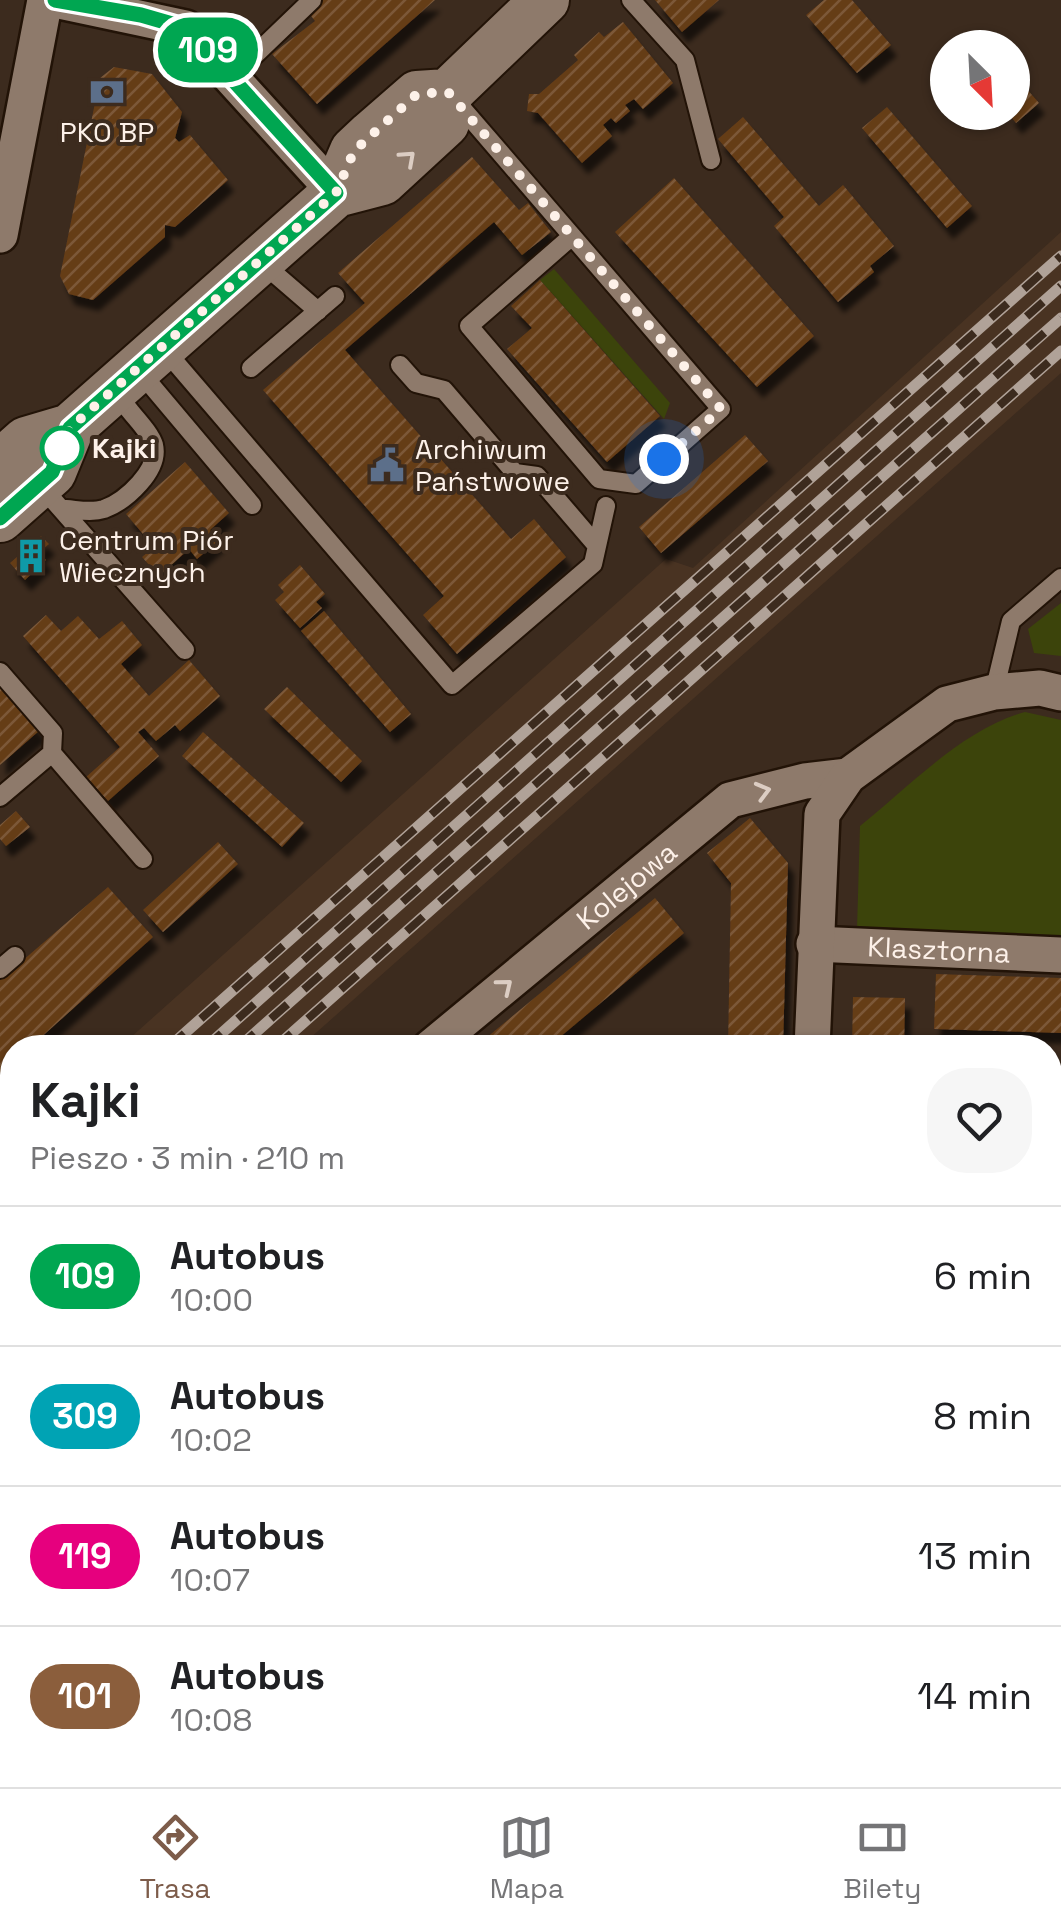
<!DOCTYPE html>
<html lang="pl">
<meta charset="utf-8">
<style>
:root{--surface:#fff;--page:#f6f6f6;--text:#202124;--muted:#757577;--line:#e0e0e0;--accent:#7d5c4a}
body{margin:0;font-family:"Space Grotesk",sans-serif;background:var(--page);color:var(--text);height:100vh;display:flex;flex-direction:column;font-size:38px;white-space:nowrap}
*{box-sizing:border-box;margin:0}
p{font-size:32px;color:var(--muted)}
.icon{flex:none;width:55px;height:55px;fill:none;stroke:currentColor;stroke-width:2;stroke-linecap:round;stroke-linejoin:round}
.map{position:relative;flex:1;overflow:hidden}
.sheet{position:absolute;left:0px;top:1035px;width:1062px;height:752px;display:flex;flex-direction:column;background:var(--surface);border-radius:40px 40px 0 0;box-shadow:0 2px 8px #0004}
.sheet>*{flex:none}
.badge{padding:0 20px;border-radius:32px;font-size:35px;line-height:65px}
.needle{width:65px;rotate:156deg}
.tools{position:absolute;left:930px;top:30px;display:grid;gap:20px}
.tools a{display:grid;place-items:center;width:100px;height:100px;border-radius:50%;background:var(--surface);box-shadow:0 2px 8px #0004;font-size:50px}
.you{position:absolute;width:50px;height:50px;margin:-25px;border:8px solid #fff;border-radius:50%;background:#1a73e8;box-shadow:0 0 0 15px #1a73e833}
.map>.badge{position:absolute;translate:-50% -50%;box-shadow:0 0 0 5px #fff}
.round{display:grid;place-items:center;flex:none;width:105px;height:105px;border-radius:40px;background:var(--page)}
.summary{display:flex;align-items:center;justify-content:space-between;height:170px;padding:0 30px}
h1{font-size:48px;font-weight:700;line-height:75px}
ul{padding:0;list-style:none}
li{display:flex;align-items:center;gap:30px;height:140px;padding:0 30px;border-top:2px solid var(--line)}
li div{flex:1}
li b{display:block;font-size:38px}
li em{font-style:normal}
li .badge{min-width:110px;font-weight:700;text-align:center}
.menu{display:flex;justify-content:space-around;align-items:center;height:140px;border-top:2px solid var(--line);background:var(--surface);font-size:28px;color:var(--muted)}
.menu a{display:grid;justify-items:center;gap:5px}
.menu .current{color:var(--accent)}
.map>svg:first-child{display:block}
.built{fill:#493322}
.green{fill:#3c440b}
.building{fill:url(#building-hatch);filter:url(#shadow)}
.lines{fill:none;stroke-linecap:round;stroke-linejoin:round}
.lane-casing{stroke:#221307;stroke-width:22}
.street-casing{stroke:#221307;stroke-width:40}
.secondary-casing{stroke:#221307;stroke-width:52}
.lane{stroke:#8e7a6b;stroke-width:18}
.street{stroke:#8e7a6b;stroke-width:35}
.secondary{stroke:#8e7a6b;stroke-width:48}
.rail-casing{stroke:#b0a298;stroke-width:11}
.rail{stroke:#3c2b1e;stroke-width:8;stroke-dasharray:22;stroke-linecap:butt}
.oneway{stroke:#dccdc3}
.line-casing{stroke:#fff;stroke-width:22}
.line{stroke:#00a651;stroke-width:15}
.walk{stroke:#fdf1e9;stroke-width:10;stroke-dasharray:0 18}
.stop-dot{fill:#fff;stroke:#00a651;stroke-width:5}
.labels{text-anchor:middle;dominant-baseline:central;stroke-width:8;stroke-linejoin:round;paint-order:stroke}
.poi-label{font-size:28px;fill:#fdf1e9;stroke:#3c2b1e;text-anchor:start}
.stop-label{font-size:28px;font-weight:bold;fill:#fdf1e9;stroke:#3c2b1e;text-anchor:start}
.street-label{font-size:28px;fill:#fdf1e9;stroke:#3c2b1e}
</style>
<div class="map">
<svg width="1061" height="1787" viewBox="0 0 1061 1787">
<defs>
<pattern id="building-hatch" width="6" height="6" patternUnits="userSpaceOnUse" patternTransform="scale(2.5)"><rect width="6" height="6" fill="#653c17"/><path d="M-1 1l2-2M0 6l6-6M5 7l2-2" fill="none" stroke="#7c5939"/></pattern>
<filter id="shadow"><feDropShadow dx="6" dy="11" stdDeviation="2.5" flood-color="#0009"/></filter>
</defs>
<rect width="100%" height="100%" fill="#3c2b1e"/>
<path class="built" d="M1061,232V373L300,1047H120L666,559L693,568Z
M12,1144V1301L0,1313V1155Z"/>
<path class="green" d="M554,269L670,403L664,419L540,280Z
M1061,603V656L1034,653L1028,629Z
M1025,712L1061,720V938L857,929L860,826C910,786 963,729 1025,712Z"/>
<path class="building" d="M322,0H435L317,104L272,54L315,21L308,12Z
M655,0H719L682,32Z
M824,0H852L891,45L857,73L806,15Z
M623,22L673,83L643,109L634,99L625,105L630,111L616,123L611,118L603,125L612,136L582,163L538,113L527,111L529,94H539L578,60L574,55L599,32L604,37Z
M114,67L152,74L182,112L175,138L179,142L190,135L228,180L175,227L165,225V237L93,300L69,294L60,276L100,78Z
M1012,72L1039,103L1016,123L1007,112H1012Z
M887,107L972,206L947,228L862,128Z
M743,117L819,206L843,185L894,246L870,266L874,272L838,302L774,226L784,217L718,139Z
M472,157L519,210L528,203L551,232L522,255L494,222L345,350L511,539L534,519L566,557L457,654L423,615L444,596L263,390L365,303L338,273Z
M674,178L814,336L757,387L615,232Z
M540,280L660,416L607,462L507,349L532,328L511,306Z
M745,435L768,461L661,553L639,527Z
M185,462L229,513L210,530L219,540L197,559L189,549L159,576L142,557L154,547L126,514Z
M41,536L49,544L39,552L46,560L25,580L10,563Z
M300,565L325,594L316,602L322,608L300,628L275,600L284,592L278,585Z
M324,611L411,714L390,732L301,631Z
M46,615L61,631L78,616L99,639L122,621L142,645L121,664L149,696L189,660L220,696L180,731L175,725L156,741L144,728L138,732L159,756L108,801L86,777L120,747L23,636Z
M0,684L40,730L0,765Z
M287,687L362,761L341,782L264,709Z
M203,732L304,823L282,847L182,756Z
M16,811L30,827L6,846L0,839V825Z
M750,818L788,863L783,1048H728L731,883L707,853Z
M218,842L238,864L163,932L143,910Z
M108,887L153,937L29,1048H12V1062L0,1074V980Z
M655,898L684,933L547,1048H474Z
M936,974L1061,978V1033L934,1029Z
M853,997L905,998L904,1048H852Z
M1050,1111H1061V1171H1050Z
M1050,1240H1061V1296H1050Z
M1050,1391H1057L1056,1436L1050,1435Z
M12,1417V1471L0,1456V1427Z
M0,1600L12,1613V1665L0,1676Z
M0,1740H12V1775H93L92,1787H0Z"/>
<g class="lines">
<g class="lane-casing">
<path id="lane" d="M631,0L685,60L711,160
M232,77L312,0
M455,100L721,409L636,484L599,479L469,326L571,237
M260,261L318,311
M176,363L452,685L593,564L606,506
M400,365L416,383L444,390L515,473L537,476L597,546
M251,368L335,296
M151,385L252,505
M40,485L185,650
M66,509C79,510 92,513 104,509C126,501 160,470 154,445C150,432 135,418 127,407
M0,672L53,733L52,753L143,859
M994,692L1011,621L1061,578
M0,797L52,753
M0,969L15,956
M0,1535L12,1547
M123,1787V1775
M582,1787L583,1775"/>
</g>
<g class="street-casing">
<g id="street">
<path d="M54,0L186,28L336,193"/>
<path d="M0,235L45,0"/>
<path id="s1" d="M814,944L1061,955"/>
<path id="s2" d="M430,1048L730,800L805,781L848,776"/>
<path d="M812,1048L822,814L848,776L947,704L994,692L1040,688L1061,693"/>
<path d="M1050,1344L1061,1345"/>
<path d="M0,1389L12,1379"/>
<path d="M789,1787L790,1775"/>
</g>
</g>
<g class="secondary-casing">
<path id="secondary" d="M336,193L382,181L445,123L448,93L545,0
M0,464L26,441L70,428
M0,518L52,472L70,428L336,193L354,151L371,135L417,95L448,93"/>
</g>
<use href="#lane" class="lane"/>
<use href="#street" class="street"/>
<use href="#secondary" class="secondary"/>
<g class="rail-casing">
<path id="rail" d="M168,1048L1061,256
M205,1048L1061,286
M238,1048L1061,318
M275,1048L1061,351
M0,1196L12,1185
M0,1229L12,1218
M0,1259L12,1248
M0,1291L12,1280"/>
</g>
<use href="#rail" class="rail"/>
</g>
<defs><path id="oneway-chevron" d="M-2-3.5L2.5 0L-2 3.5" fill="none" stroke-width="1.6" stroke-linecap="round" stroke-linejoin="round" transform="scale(2.5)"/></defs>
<g class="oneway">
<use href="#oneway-chevron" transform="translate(408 158) rotate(-42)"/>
<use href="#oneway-chevron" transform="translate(763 791) rotate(-15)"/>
<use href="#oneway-chevron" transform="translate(505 986) rotate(-39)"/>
</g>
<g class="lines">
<g class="line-casing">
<path id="line" d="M0,518L52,472L70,428L336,193L186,28L141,15L55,0"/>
</g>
<use href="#line" class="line"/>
<path class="walk" d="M62,448L70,428L336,193L354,151L417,94L448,92L721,409L664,459"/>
</g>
<defs>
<g id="bank-bare" transform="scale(2.7)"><path d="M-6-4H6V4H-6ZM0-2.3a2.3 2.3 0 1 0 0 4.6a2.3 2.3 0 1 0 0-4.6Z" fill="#5c6f8a" stroke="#3c2b1e" stroke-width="2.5" paint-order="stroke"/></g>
<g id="civic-bare" transform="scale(2.7)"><path d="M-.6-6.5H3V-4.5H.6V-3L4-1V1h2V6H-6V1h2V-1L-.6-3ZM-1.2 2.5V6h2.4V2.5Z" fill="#5c6f8a" stroke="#3c2b1e" stroke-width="2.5" paint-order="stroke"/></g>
<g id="building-bare" transform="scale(2.7)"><path d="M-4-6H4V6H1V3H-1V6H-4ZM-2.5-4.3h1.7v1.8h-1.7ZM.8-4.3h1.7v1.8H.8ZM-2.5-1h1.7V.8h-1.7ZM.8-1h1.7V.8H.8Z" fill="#0f9aa8" stroke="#3c2b1e" stroke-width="2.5" paint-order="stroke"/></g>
</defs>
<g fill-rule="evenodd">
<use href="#bank-bare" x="107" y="92"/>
<use href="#civic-bare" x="387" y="465"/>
<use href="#building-bare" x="31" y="556"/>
</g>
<circle class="stop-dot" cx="62" cy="448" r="20"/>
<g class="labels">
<g class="poi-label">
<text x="107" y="132" text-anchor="middle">PKO BP</text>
<text x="415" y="449">Archiwum<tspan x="415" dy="32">Państwowe</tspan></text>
<text x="59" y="540">Centrum Piór<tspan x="59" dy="32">Wiecznych</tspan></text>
</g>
<g class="stop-label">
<text x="92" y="448">Kajki</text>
</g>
<g class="street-label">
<text stroke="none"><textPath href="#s2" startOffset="255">Kolejowa</textPath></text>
<text stroke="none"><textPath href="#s1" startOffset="125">Klasztorna</textPath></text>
</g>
</g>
</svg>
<div class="tools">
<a><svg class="needle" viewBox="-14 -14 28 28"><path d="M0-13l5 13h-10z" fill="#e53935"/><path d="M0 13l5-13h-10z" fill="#757577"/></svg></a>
</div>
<div class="you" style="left:664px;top:459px"></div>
<b class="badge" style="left:208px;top:50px;background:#00a651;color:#fff">109</b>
<section class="sheet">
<div class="summary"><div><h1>Kajki</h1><p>Pieszo · 3 min · 210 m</p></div><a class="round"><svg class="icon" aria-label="heart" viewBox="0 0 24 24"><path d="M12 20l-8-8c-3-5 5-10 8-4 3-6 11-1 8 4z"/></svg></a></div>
<ul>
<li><span class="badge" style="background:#00a651;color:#fff">109</span><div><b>Autobus</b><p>10:00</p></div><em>6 min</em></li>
<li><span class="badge" style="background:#00a3b4;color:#fff">309</span><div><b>Autobus</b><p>10:02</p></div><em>8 min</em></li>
<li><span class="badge" style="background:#e6007e;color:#fff">119</span><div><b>Autobus</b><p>10:07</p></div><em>13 min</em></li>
<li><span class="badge" style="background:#8b5e3c;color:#fff">101</span><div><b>Autobus</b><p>10:08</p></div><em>14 min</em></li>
</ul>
</section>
</div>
<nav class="menu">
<a class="current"><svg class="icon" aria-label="directions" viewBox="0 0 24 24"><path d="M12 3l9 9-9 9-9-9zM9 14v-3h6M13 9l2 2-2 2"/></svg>Trasa</a>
<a><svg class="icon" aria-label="map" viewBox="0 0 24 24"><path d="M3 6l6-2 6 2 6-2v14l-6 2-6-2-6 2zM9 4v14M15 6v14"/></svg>Mapa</a>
<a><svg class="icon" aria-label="tickets" viewBox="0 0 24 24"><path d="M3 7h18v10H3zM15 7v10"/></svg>Bilety</a>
</nav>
